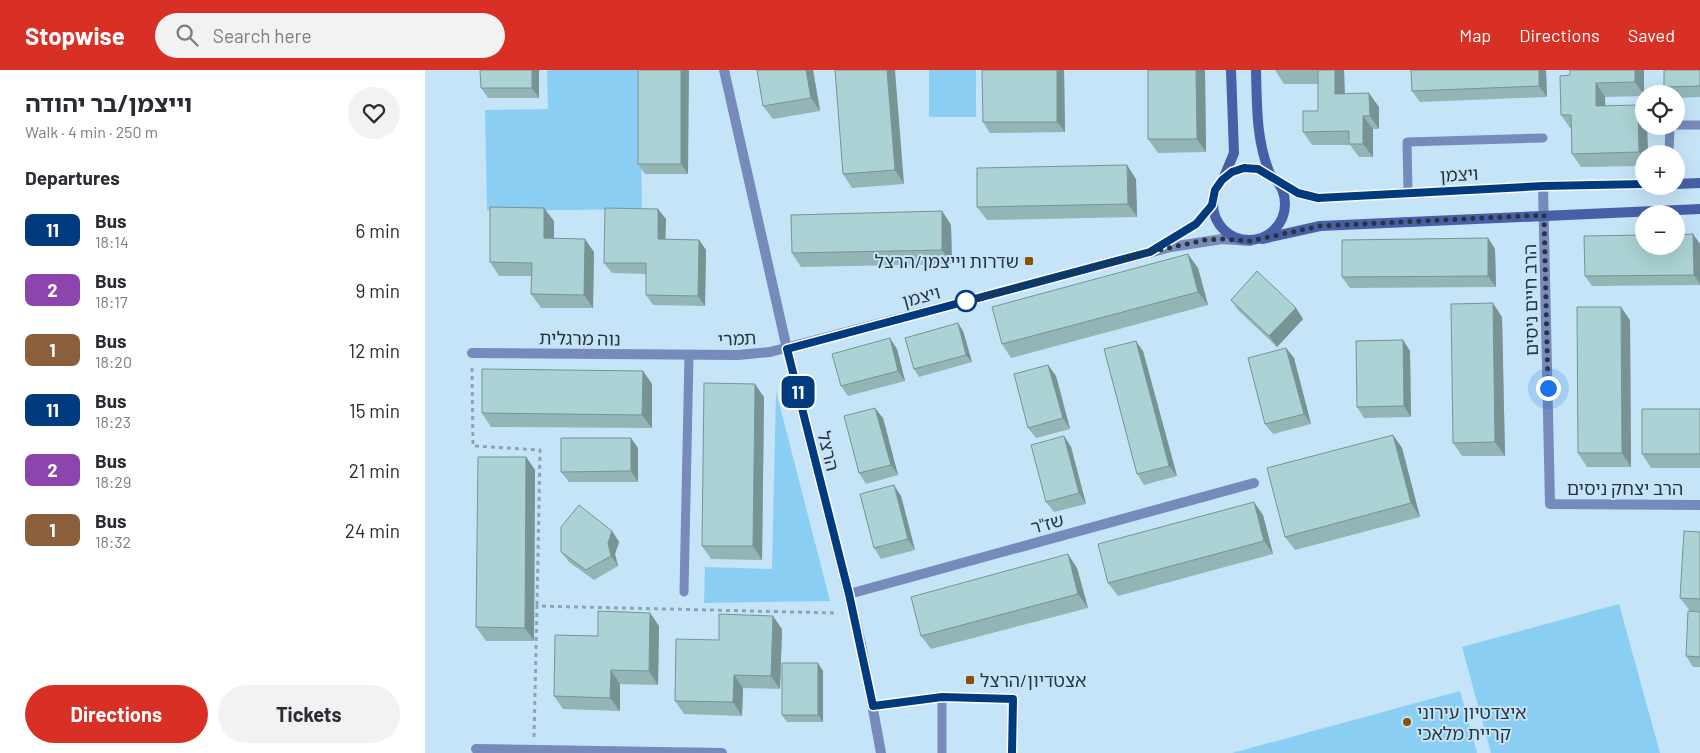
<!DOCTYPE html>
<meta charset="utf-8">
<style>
:root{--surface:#fff;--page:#f2f2f3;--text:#2b2b33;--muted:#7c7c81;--accent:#d93025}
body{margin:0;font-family:Barlow,"Noto Sans Hebrew",sans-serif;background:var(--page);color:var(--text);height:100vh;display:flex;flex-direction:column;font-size:19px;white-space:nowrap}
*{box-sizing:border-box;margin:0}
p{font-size:16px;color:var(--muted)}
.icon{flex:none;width:28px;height:28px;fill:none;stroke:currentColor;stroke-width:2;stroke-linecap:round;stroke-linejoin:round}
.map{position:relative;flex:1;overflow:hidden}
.panel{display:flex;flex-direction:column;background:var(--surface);width:425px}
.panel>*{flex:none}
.badge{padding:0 10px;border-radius:8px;font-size:18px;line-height:32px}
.fabs{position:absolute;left:1210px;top:15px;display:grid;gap:10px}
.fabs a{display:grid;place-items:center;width:50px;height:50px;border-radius:50%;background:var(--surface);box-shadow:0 5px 20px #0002;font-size:25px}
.you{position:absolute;width:25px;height:25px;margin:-12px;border:4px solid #fff;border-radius:50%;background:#1a73e8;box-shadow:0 0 0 8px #1a73e833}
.map>.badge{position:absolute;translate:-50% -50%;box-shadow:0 0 0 2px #fff}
h2{padding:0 25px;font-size:19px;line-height:45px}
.round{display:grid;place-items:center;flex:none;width:52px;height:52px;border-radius:26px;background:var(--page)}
.head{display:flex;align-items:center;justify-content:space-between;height:85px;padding:0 25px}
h1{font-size:24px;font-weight:700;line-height:38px}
.action{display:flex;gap:10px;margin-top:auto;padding:10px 25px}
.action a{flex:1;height:58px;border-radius:30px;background:var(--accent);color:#fff;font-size:20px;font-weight:700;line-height:58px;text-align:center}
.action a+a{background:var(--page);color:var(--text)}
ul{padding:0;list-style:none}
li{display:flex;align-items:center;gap:15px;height:60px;padding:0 25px}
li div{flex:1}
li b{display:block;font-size:19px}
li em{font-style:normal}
li .badge{min-width:55px;font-weight:700;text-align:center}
header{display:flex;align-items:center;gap:30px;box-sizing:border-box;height:70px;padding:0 25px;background:var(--accent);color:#fff}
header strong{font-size:24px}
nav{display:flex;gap:28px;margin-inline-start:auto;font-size:18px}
.search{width:350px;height:45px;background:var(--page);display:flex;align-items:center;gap:12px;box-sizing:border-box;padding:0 18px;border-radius:28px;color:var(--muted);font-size:19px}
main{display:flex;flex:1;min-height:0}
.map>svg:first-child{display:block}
.green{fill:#8bcef4}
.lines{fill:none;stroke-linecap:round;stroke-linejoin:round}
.path{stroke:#8da5b3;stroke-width:3;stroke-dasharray:4 4;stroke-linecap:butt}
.lane{stroke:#778abc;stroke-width:9}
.street{stroke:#778abc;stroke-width:10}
.secondary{stroke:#485fa8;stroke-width:10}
.wall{fill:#93b5b6}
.shaded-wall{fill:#789394}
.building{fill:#abd2d4;stroke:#789394}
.line-casing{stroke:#fff;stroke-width:11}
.line{stroke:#003b80;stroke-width:8}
.walk{stroke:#29353c;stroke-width:5;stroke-dasharray:0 9}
.poi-dot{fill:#885101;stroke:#c6e4f7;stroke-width:2}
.stop-dot{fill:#fff;stroke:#003b80;stroke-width:2.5}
.labels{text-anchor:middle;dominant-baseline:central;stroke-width:4;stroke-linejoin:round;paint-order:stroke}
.street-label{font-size:18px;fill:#29353c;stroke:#c6e4f7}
.poi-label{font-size:18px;fill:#29353c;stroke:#c6e4f7;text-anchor:start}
</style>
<header>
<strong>Stopwise</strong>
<div class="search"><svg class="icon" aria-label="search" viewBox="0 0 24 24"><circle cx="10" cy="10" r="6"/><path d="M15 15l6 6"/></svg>Search here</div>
<nav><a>Map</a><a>Directions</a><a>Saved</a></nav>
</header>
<main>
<section class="panel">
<div class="head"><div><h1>וייצמן/בר יהודה</h1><p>Walk · 4 min · 250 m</p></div><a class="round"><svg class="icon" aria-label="heart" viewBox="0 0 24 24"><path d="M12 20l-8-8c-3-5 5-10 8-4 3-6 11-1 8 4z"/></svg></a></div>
<h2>Departures</h2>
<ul>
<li><span class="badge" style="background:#003b80;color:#fff">11</span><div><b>Bus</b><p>18:14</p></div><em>6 min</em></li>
<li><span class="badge" style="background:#8e44ad;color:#fff">2</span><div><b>Bus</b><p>18:17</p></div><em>9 min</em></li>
<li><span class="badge" style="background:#8b5e3c;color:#fff">1</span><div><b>Bus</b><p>18:20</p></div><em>12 min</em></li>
<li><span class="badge" style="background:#003b80;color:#fff">11</span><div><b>Bus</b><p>18:23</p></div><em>15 min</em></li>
<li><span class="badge" style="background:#8e44ad;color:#fff">2</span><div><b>Bus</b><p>18:29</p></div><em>21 min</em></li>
<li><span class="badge" style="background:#8b5e3c;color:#fff">1</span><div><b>Bus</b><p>18:32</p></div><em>24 min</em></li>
</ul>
<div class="action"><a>Directions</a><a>Tickets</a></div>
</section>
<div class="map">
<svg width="1275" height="683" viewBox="0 0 1275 683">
<rect width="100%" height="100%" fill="#c6e4f7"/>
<path class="green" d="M122,0H215L217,139L62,141L60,40L123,39Z
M504,0H551V47H504Z
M351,321L405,531L279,533L280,497L347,499Z
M1194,534L1235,683H1066L1037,577Z
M1035,621L1052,683H807Z"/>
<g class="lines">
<path class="path" d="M47,298L48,376L115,380L112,536
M109,667L112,536L413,543"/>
<path class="lane" d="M1251,55H1275
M1244,84L1245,56
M983,123L982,72L1118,68
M259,522L264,285
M517,627V683
M448,636L517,627L588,629L587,683"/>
<path class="street" d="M299,0L362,279L436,574L456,683
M1118,116L1125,434L1275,435
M734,177L771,154L787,135
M47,283L313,285L345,282L746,177L797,169L825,171
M424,524L829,413
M51,679L297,683"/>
<path class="secondary" d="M831,0C832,36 831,70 845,104
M788 134a36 36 0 1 1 72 0a36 36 0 1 1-72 0Z
M799,107L809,83L806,0
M854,113L873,123L893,128L1118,116L1219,114
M1251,114L1275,113
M837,169L895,156L1275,139"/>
</g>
<path class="wall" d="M114,0V28H63L56,18Z
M213,0L263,104H220L213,94Z
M332,0H388L395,41L348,49L338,36Z
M410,0L479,114L427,118L418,104Z
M639,0L640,62L565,63L558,52Z
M723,0H780L781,82L733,83L723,69Z
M850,0H919L920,24L954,37V59H948V87H934L925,75H887L878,62L893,41V14H859Z
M986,0H1121L1122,27L995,32L987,21Z
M1145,0H1219V26L1180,27V36L1222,56L1223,84H1219V96L1156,97L1147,84L1146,58H1145L1136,45L1145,5Z
M1275,0V27L1251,28V24H1244L1239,17Z
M711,109L712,147L562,150L552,137Z
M517,141L526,155L527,194L376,197L367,183Z
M241,149L240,169L274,170L281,180L280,236L228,235L221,225V204L187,203L179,193Z
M129,151V168L169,182L168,238H116L106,224V206H74L65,192Z
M1268,164L1275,174V215L1167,216L1160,206Z
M1063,168L1070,179L1071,217L925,218L917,207Z
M773,198L783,235L586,288L577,274Z
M806,230L871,238L878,249L852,277L813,240Z
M1077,247L1080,386H1037L1028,373Z
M1205,250L1206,397H1162L1153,383Z
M533,253L538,261L547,292L494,307L489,299Z
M978,270L985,281L986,347L939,348L932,337Z
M861,278L869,288L886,354L848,364L840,354Z
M472,279L480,311L423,326L416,316Z
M718,281L752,406L719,415L712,404Z
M623,295L631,306L645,359L611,368L603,358Z
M218,301L227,314V358L66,357L57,343Z
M339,327L337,490L286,489L277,476Z
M1275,339V398H1226L1217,384Z
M458,348L473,405L441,414L434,403Z
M968,365L977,378L995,447L870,480L860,467Z
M639,366L646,377L661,434L629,442L621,432Z
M213,378V412H144L136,402Z
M101,387L110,400L109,571H61L51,557Z
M476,426L490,480L456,489L449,478Z
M838,445L848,484L693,526L683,513Z
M187,461L194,472L190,484L193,496L169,510L144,492L136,482Z
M1275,462V542L1265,541L1255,528Z
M652,498L663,538L506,579L496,566Z
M1275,542V597H1268L1261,586Z
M225,543L234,556L233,615L195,614V641L138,639L129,626L173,566Z
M357,559L355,619L318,618L317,646L259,644L250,631L294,570Z
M398,601V652H362L357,645Z"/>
<path class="shaded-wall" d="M107,0H114V28L107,18Z
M256,0H264L263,104L256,94Z
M381,0H388L395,41L386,28Z
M462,0H470L479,114L470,100Z
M632,0H639L640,62L632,52Z
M771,0H780L781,82L772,69Z
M910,0H919L920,37L910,24Z
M1114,0H1121L1122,27L1114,16Z
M1210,0H1219V25L1210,12Z
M1171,13L1180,27L1181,49L1171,36Z
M944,23L954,37V59L945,46Z
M1213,35L1219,44V56H1222L1223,84H1219V89L1214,82Z
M938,46L948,59V87L938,74Z
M702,95L711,109L712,147L703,134Z
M119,138L129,151V181L119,168Z
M233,139L241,149L240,180L233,169Z
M517,141L526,155L527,194L517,180Z
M1268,164L1275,174V214L1269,205Z
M1063,168L1070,179L1071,217L1063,206Z
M160,169L169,182L168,238L159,225Z
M274,170L281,180L280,236L273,226Z
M763,184L773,198L783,235L773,222Z
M1068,233L1077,247L1080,386L1070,372Z
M1196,237L1205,250L1206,397L1197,383Z
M871,238L878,249L852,277L844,266Z
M533,253L538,261L547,292L541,285Z
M465,268L472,279L480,311L473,301Z
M978,270L985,281L986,347L979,336Z
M711,271L718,281L752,406L744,396Z
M861,278L869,288L886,354L879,344Z
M623,295L631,306L645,359L638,348Z
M218,301L227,314V358L217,345Z
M330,314L339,327L337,490L328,476Z
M450,338L458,348L473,405L466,395Z
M968,365L977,378L995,447L986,433Z
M639,366L646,377L661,434L654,423Z
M206,368L213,378V412L206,401Z
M101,387L110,400L109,571L100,558Z
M469,415L476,426L490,480L483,469Z
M829,432L838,445L848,484L839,471Z
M187,461L194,472L190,484L193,496L186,486L183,473Z
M643,484L652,498L663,538L653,524Z
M225,543L234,556L233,615L224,601Z
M348,546L357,559L355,619L346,606Z
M393,593L398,601V652L393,645Z
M186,600L195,614V641L185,628Z
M309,605L318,618L317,646L308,632Z"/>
<path class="building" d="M55,0H107V18H56Z
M213,0H256V94H213Z
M332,0H381L386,28L338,36Z
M410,0H462L470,100L418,104Z
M557,0H632V52H558Z
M723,0H771L772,69H723Z
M893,0H910V24L944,23L945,46H938V74H924V61L878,62V41H893Z
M986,0H1114V16L987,21Z
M1145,0H1210V12L1171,13V36L1213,35L1214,82L1147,84L1146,45H1136L1135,6L1145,5Z
M1239,0H1275V16L1239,17Z
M702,95L703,134L552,137V98Z
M65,137L119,138V168L160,169L159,225L106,224L107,193L65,192Z
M180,138L233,139V169L274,170L273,226L221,225V193H179Z
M517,141V180L367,183L366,145Z
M1268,164L1269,205L1160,206L1159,166L1219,165V176H1251V165Z
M1063,168V206L917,207V170Z
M763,184L773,222L577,274L567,237Z
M832,201L871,238L844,266L806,230Z
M1068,233L1070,372L1028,373L1026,234Z
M1152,237H1196L1197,383H1153Z
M533,253L541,285L489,299L480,268Z
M465,268L473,301L416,316L407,284Z
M978,270L979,336L932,337L931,271Z
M711,271L744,396L712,404L679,279Z
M861,278L879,344L840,354L823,288Z
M623,295L638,348L603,358L589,304Z
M57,299L218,301L217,345L57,343Z
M279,313L330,314L328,476H277Z
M450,338L466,395L434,403L419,346Z
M1217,339H1275V384H1217Z
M968,365L986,433L860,467L842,398Z
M639,366L654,423L621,432L606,375Z
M136,368H206V401L136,402Z
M53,387H101L100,558L51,557Z
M469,415L483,469L449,478L435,424Z
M829,432L839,471L683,513L673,474Z
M154,435L187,461L183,473L186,486L161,500L136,482V457Z
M1259,461L1275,462V529L1255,528Z
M643,484L653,524L496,566L486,527Z
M173,541L225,543L224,601L186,600L185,628L129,626L130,565L173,566Z
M1263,541L1275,542V587L1261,586Z
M294,544L348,546L346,606L309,605L308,632L250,631L251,569L294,570Z
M357,593H393V645H357Z"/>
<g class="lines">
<g class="line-casing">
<path id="line" d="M587,683L588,629L517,627L448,636L424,524L362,279L725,182L771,154L787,135L790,120L797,110L807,102L819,98L833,99L873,123L893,128L1118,116L1219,114"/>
</g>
<use href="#line" class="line"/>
<path class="walk" d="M541,231L534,233L725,182L780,170L797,169L825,171L895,156L1119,145L1123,318"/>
</g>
<g class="poi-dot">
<rect x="599" y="186" width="10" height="10" rx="2.5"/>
<rect x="540" y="605" width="10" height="10" rx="2.5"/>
<circle cx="982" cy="652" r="5"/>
</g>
<circle class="stop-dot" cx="541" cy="231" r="10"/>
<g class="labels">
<g class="street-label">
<text transform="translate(1034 104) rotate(-3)">ויצמן</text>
<text transform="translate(496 226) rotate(-15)">ויצמן</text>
<text transform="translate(1105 230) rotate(-91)">הרב חיים ניסים</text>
<text transform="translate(155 268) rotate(1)">נוה מרגלית</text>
<text transform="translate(312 268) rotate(-3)">תמרי</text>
<text transform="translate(404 381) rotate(76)">הרצל</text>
<text x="1200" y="418">הרב יצחק ניסים</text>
<text transform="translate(622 453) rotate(-15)">שז"ר</text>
</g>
<g class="poi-label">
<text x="594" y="191" text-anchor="end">שדרות וייצמן/הרצל</text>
<text x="555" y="610">אצטדיון/הרצל</text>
<text x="992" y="642">איצדטיון עירוני<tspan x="992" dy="21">קריית מלאכי</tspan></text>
</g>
</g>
</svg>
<div class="fabs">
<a><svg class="icon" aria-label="locate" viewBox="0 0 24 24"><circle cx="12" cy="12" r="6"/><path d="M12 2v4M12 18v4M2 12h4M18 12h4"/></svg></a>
<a>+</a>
<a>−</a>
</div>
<div class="you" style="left:1123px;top:318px"></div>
<b class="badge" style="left:373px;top:322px;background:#003b80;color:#fff">11</b>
</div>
</main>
